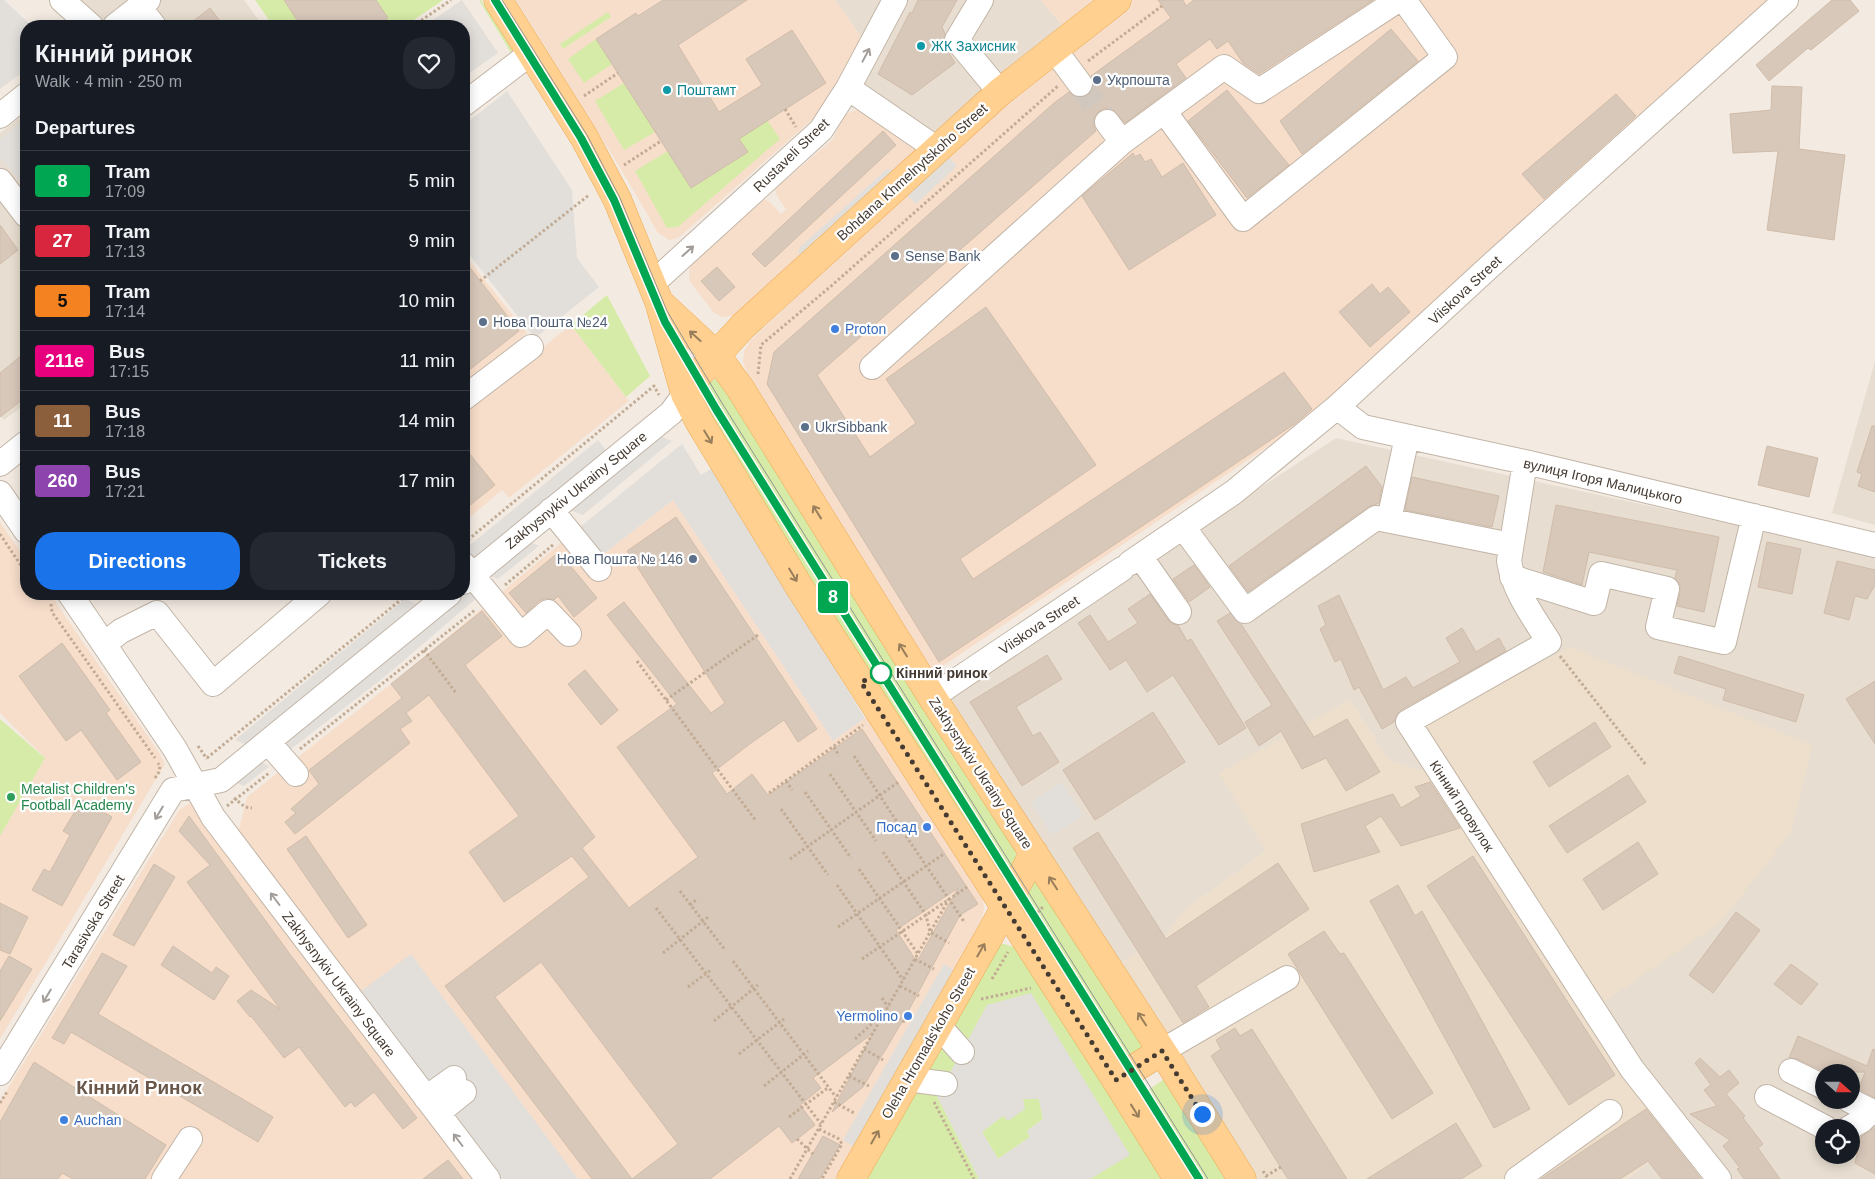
<!DOCTYPE html>
<meta charset="utf-8">
<style>
:root{--surface:#171b24;--page:#242831;--text:#f1f3f6;--muted:#9ea1a6;--line:#363941;--accent:#1a73e8}
body{margin:0;font-family:Arial,sans-serif;background:var(--page);color:var(--text);height:100vh;display:flex;flex-direction:column;font-size:19px;white-space:nowrap}
*{box-sizing:border-box;margin:0}
p{font-size:16px;color:var(--muted)}
.icon{flex:none;width:28px;height:28px;fill:none;stroke:currentColor;stroke-width:2;stroke-linecap:round;stroke-linejoin:round}
.map{position:relative;flex:1;overflow:hidden}
.sheet{position:absolute;left:20px;top:20px;width:450px;height:580px;display:flex;flex-direction:column;background:var(--surface);border-radius:20px;box-shadow:0 2px 12px #0003}
.sheet>*{flex:none}
.badge{padding:0 10px;border-radius:4px;font-size:18px;line-height:32px}
.needle{width:32px;rotate:111deg}
.controls{position:absolute;left:1815px;top:1064px;display:grid;gap:10px}
.controls a{display:grid;place-items:center;width:45px;height:45px;border-radius:50%;background:var(--surface);box-shadow:0 2px 12px #0003;font-size:25px}
.you{position:absolute;width:25px;height:25px;margin:-12px;border:4px solid #fff;border-radius:50%;background:#1a73e8;box-shadow:0 0 0 8px #1a73e833}
.map>.badge{position:absolute;translate:-50% -50%;box-shadow:0 0 0 2px #fff}
h2{padding:0 15px;font-size:19px;line-height:45px}
.round{display:grid;place-items:center;flex:none;width:52px;height:52px;border-radius:20px;background:var(--page)}
.overview{display:flex;align-items:center;justify-content:space-between;height:85px;padding:0 15px}
h1{font-size:24px;font-weight:600;line-height:38px}
.primary-button{display:flex;gap:10px;margin-top:auto;padding:10px 15px}
.primary-button a{flex:1;height:58px;border-radius:20px;background:var(--accent);color:#fff;font-size:20px;font-weight:600;line-height:58px;text-align:center}
.primary-button a+a{background:var(--page);color:var(--text)}
ul{padding:0;list-style:none}
li{display:flex;align-items:center;gap:15px;height:60px;padding:0 15px;border-top:1px solid var(--line)}
li div{flex:1}
li b{display:block;font-size:19px}
li em{font-style:normal}
li .badge{min-width:55px;font-weight:700;text-align:center}
.map>svg:first-child{display:block}
.residential{fill:#e7ddd0;fill-rule:evenodd}
.commercial{fill:#f7decb}
.education{fill:#eddfcb}
.green{fill:#d6eba7}
.parking{fill:#e2dfdb;fill-rule:evenodd}
.building{fill:#d8c8ba;stroke:#d0bca9;fill-rule:evenodd}
.lines{fill:none;stroke-linecap:round;stroke-linejoin:round}
.minor-tunnel{stroke:#d0c8bf;stroke-width:24;stroke-dasharray:24 12;stroke-linecap:butt}
.minor-casing{stroke:#c2b5a7;stroke-width:26}
.major-casing{stroke:#edab56;stroke-width:29}
.path{stroke:#c2ab94;stroke-width:3;stroke-dasharray:2.5 2.5;stroke-linecap:butt}
.minor{stroke:#fff;stroke-width:24}
.major{stroke:#ffd08f;stroke-width:28}
.tram{stroke:#939393;stroke-width:1}
.oneway{stroke:#a29d98}
.oneway2{stroke:#997e5c}
.line-casing{stroke:#fff;stroke-width:11}
.line{stroke:#00a651;stroke-width:8}
.walk{stroke:#453b32;stroke-width:5;stroke-dasharray:0 9}
.culture-dot{fill:#0f9aa8;stroke:#fff;stroke-width:2}
.service-dot{fill:#5c6f8a;stroke:#fff;stroke-width:2}
.shop-dot{fill:#3f7fe0;stroke:#fff;stroke-width:2}
.stop-dot{fill:#fff;stroke:#00a651;stroke-width:2.5}
.leisure-dot{fill:#2e9e5b;stroke:#fff;stroke-width:2}
.labels{text-anchor:middle;dominant-baseline:central;stroke-width:4.5;stroke-linejoin:round;paint-order:stroke}
.culture-label{font-size:14px;fill:#0d838f;stroke:#fff;text-anchor:start}
.service-label{font-size:14px;fill:#4e5e75;stroke:#fff;text-anchor:start}
.street-label{font-size:14px;fill:#453b32;stroke:#fff}
.shop-label{font-size:14px;fill:#366cbe;stroke:#fff;text-anchor:start}
.stop-label{font-size:14px;font-weight:bold;fill:#453b32;stroke:#fff;text-anchor:start}
.leisure-label{font-size:14px;fill:#27864d;stroke:#fff;text-anchor:start}
.district-label{font-size:19px;font-weight:bold;fill:#685749;stroke:#fff}
</style>
<div class="map">
<svg width="1875" height="1179" viewBox="0 0 1875 1179">
<rect width="100%" height="100%" fill="#f3ebe2"/>
<path class="residential" d="M69,0H244L263,26H97Z
M835,0H883L862,38Z
M902,0H1041L1062,25L933,134L863,87V82Z
M26,113V404L4,420L0,415V133Z
M1875,361V525L1832,513Z
M1336,438L1875,555V1179H1627L1677,1142L1438,775L1389,761L1350,700L1220,773L1266,851L1183,911L1165,937L1118,964L950,704L951,695L955,687ZM1824,1072H1851V1100H1824ZM1824,1128H1851V1155H1824Z"/>
<path class="commercial" d="M516,0H835L862,38L837,85L813,119L685,232L678,238L669,240L658,233L625,176Z
M1041,0H1092L1062,25Z
M1130,0H1778L1319,412L931,674L748,374L743,363L744,351L751,340L1002,103Z
M863,108L919,148L733,316L722,317L713,312L690,282L689,273L691,264L703,251L764,199L770,202L781,214L786,209L777,196L775,189L832,140L844,117L850,112Z
M464,254L527,333L464,384Z
M571,325L629,401L509,498L502,490L464,522V409Z
M673,500L833,740L869,715L980,889L984,906L982,921L977,936L838,1179H500L238,833L247,797L391,684L580,527L601,556Z
M0,522L26,560V594H50L158,751L165,764L0,1039V836L45,758L0,713Z
M190,803L193,804L478,1179H0V1101L180,809Z"/>
<path class="education" d="M1570,647L1812,745L1791,832L1721,922L1602,1003L1424,726Z
M1350,700L1389,761L1438,775L1677,1141L1627,1179H1253L1118,964L1165,937L1183,911L1266,851L1219,773Z"/>
<path class="green" d="M255,0H284L301,26H273Z
M376,0H443L405,26H375L388,18Z
M479,0H481L513,51L511,53Z
M608,12L611,17L563,49L560,44Z
M596,39L612,64L584,83L568,59Z
M624,83L655,132L624,150L595,101Z
M767,120L780,139L678,227L667,228L635,171L668,151L692,188L747,152L739,139Z
M607,295L650,376L626,397L571,325Z
M716,379L732,401L836,569L1015,850L1018,861L1008,878H1000L710,421L698,390Z
M0,719L45,758L0,836Z
M1033,875L1146,1048L1119,1064L1017,904Z
M999,944H1004L1015,947L1169,1179H1090L1097,1175L1114,1130L1030,993L937,1096L979,1179H863Z
M1166,1078L1230,1179H1189L1138,1097Z
M1023,1099H1039L1043,1119L1028,1130L1030,1137L998,1159L982,1132Z"/>
<path class="parking" d="M0,0H4L32,26H26V70L0,89Z
M462,0L498,53L464,77V26H424Z
M507,91L572,190L577,258L599,287L535,338L464,248V125Z
M26,118V189L0,157V139Z
M948,156L957,166L916,204L907,195Z
M887,169L896,171L799,257V248Z
M660,436L672,441L583,515L570,510Z
M598,440L606,450L469,562L464,555V550Z
M682,444L701,475L711,469L865,718L833,741L673,500L601,556L580,527Z
M527,541L539,546L498,579L486,575Z
M465,592L478,597L382,679L291,749L280,743L371,673Z
M405,599L417,604L247,745L235,740Z
M258,761L270,766L244,786L232,781Z
M1061,782L1083,816L1052,835L1031,802Z
M411,954L578,1179H500L360,992Z
M944,964L957,972L856,1148L843,1140Z
M1031,993L1130,1155L1090,1179H979L937,1096L987,1005ZM1023,1099H1039L1043,1119L1027,1131L1030,1137L998,1159L982,1132L1003,1116L1008,1121L1025,1109Z"/>
<path class="building" d="M284,0H376L388,18L375,26H301Z
M663,0H747L678,45L719,112L762,85L746,59L792,30L826,83L739,139L748,152L691,188L596,39L636,13L638,16Z
M918,0H957L942,27L945,34L943,42L955,63L912,95L878,74L910,12L912,13Z
M1158,0H1183L1186,6L1194,0H1373L1259,74L1243,63L1228,41L1217,49L1210,39L1176,64L1186,78L1125,123L1113,110L1106,108L1099,111L1094,117L1093,124L1096,131L817,375L870,457L916,423L886,379L986,307L1096,465L960,559L973,579L1284,372L1312,409L1296,423L939,662L767,384L774,352L1054,103L1069,92L1074,96L1081,98L1089,95L1093,89L1094,83L1091,76L1171,18Z
M1832,0H1850L1859,11L1811,50L1808,48L1769,81L1756,65Z
M210,8L224,26H187Z
M1391,29L1418,61L1302,154L1280,121Z
M1772,86L1802,87L1799,149L1845,155L1834,240L1767,230L1778,151L1733,153L1730,114L1771,110Z
M1227,90L1289,165L1247,198L1188,121Z
M1616,94L1636,116L1544,199L1522,174Z
M883,131L896,145L765,267L752,254Z
M1133,153L1135,157L1140,154L1145,162L1151,159L1162,177L1183,163L1216,215L1129,270L1082,196Z
M0,225L18,250L0,264Z
M464,260L519,331L464,374Z
M717,267L735,287L719,301L701,281Z
M1372,284L1380,294L1388,287L1410,312L1370,347L1339,312Z
M26,352V397L0,417V373Z
M1872,426H1875V492L1858,486L1862,474L1857,472Z
M1767,446L1818,458L1809,497L1758,485Z
M464,447L495,485L464,510Z
M1366,466L1382,487L1379,503L1368,507L1248,592L1229,566Z
M1412,477L1499,496L1492,527L1405,510Z
M1556,505L1719,537L1704,612L1677,606L1680,592V585L1675,578L1677,570L1589,552L1582,585L1543,572Z
M676,517L817,729L798,742L784,720L751,743L712,773L727,794L752,774L768,795L862,729L978,904L960,915L905,1017L863,1087L832,1112L873,1033L813,1078L821,1088L800,1105L815,1125L792,1143L779,1126L710,1179H592L445,986L589,877L572,856L504,902L469,852L519,816L429,695L406,713L412,721L400,729L410,743L295,834L285,822L296,813L291,809L319,784L309,770L402,698L391,684L482,611L502,636L465,665L595,837L582,848L629,908L698,857L617,747L677,704L607,615L624,602L711,713L725,703L627,551ZM958,888L917,962L896,930ZM541,962L678,1144L632,1179L495,997Z
M1767,542L1801,549L1792,594L1758,587Z
M559,552L597,598L574,617L558,596L554,600L546,598L539,601L526,613L509,593Z
M1837,561L1875,570V585L1867,599L1855,596L1849,620L1824,613Z
M1194,565L1210,587L1189,602L1173,579Z
M1150,594L1168,620L1173,624L1178,625L1187,641L1191,639L1246,728L1219,745L1173,675L1147,692L1126,660L1110,670L1078,623L1090,615L1108,642L1138,623L1128,609Z
M1339,595L1383,690L1406,677L1413,688L1460,662L1446,638L1462,628L1476,652L1499,638L1506,651L1401,710L1396,716L1394,722L1382,729L1359,687L1354,690L1341,659L1335,662L1320,629L1326,625L1318,606Z
M1230,613L1241,624L1314,737L1347,719L1380,772L1346,791L1326,758L1302,769L1281,731L1259,746L1245,722L1272,705L1217,621Z
M62,643L110,710L106,713L141,762L117,780L81,730L66,741L19,676Z
M1047,655L1062,679L1016,707L1033,736L1040,732L1059,762L1022,786L970,702Z
M1679,656L1804,695L1796,722L1723,700L1726,689L1674,673Z
M585,670L618,710L601,725L568,684Z
M1875,681V744L1846,699Z
M1153,712L1185,762L1095,820L1063,770Z
M1595,722L1611,747L1549,787L1533,762Z
M1628,775L1646,802L1567,853L1549,826Z
M1430,782L1460,828L1401,846L1381,816L1365,826L1380,852L1314,872L1301,824L1393,794L1401,808L1421,796L1415,787Z
M82,800L112,817L62,906L32,890L44,869L50,872L70,835L63,831Z
M189,816L292,957L417,1118L403,1129L374,1092L355,1107L351,1102L345,1107L299,1047L284,1058L251,1016L250,1017L237,1001L251,990L280,1009L187,882L210,865L179,831Z
M1098,832L1166,939L1278,863L1309,909L1196,986L1209,1007L1183,1023L1073,848Z
M306,836L367,925L348,938L287,849Z
M1638,842L1658,874L1603,910L1583,879Z
M1473,856L1615,1075L1569,1105L1427,886Z
M154,864L175,877L134,946L113,935Z
M1398,885L1415,916L1422,911L1530,1109L1494,1128L1370,901Z
M0,903L28,917L10,954L0,950Z
M1736,912L1760,930L1713,993L1689,975Z
M1324,931L1340,954L1344,953L1433,1093L1392,1119L1288,954Z
M173,946L212,973L216,967L229,976L214,1000L161,965Z
M102,953L127,966L98,1014L273,1117L258,1142L71,1032L64,1044L52,1038Z
M9,956L32,969L0,1021V971Z
M1791,964L1818,984L1801,1005L1774,984Z
M1235,1028L1240,1036L1252,1029L1347,1179H1288L1211,1056L1221,1049L1216,1040Z
M1798,1036L1867,1066L1873,1049L1875,1050V1098L1859,1089L1865,1072H1826L1797,1059L1789,1058Z
M1700,1058L1720,1077L1729,1070L1739,1083L1726,1094L1745,1116L1743,1118L1763,1144L1758,1148L1780,1179H1744L1737,1169L1740,1168L1723,1146L1730,1140L1690,1114L1717,1106L1704,1090L1711,1085L1695,1063Z
M34,1062L166,1145L145,1179H73L62,1173L58,1179H0V1122Z
M1646,1109L1701,1179H1662L1648,1161L1620,1179H1541Z
M1456,1123L1482,1166L1461,1179H1367Z
M1875,1127V1174L1855,1163L1861,1137Z
M823,1136L840,1145L820,1179H798Z
M448,1160L463,1179H423Z"/>
<g class="lines">
<path class="minor-tunnel" d="M1080,84L1107,122"/>
<g class="minor-casing">
<path id="minor" d="M62,0L91,26
M981,0L957,40L1000,92
M139,7L154,26
M115,26L148,0
M1054,49L1080,84
M848,88L937,149
M464,104L531,53
M1164,111L1243,219L1445,57L1404,0
M0,116L26,95
M1122,142L1224,67L1259,91L1398,0
M0,181L26,215
M652,284L821,130L848,88L895,0
M872,367L1122,142L1107,122
M464,398L531,347
M1337,407L1363,427L1525,462L1875,545
M1525,462L1509,561C1514,592 1533,616 1549,642L1408,722L1632,1069L1719,1179
M0,464L26,443
M0,493L26,531
M551,510L599,569
M1389,520L1407,437
M1183,527L1245,611L1376,518L1511,545
M1140,556L1179,612
M1130,563L1234,492L1337,407L1488,268L1786,0
M464,565L521,635L548,612L569,634
M1512,577L1594,603L1601,574L1667,589L1658,627L1724,642L1754,516
M464,582L671,413L685,394
M70,594L175,749L213,817L488,1179
M104,644L121,631L157,613L213,684L319,594
M932,697L1122,569
M268,742L296,774
M938,1025L962,1052
M1162,1051L1287,978
M1791,1071L1824,1087
M0,1073L173,790L221,780L449,594
M907,1079L945,1084
M1767,1097L1826,1128
M426,1098L454,1078
M1849,1100L1875,1113
M438,1113L464,1092
M1849,1128L1861,1121L1871,1111
M164,1179L190,1139
M1517,1179L1610,1112"/>
</g>
<g class="major-casing">
<path id="major" d="M498,0L584,137L617,199L659,302L685,394L700,423L800,588L1116,1080L1178,1179
M659,302L716,355L740,388L932,697L1171,1065L1242,1179
M685,394L698,375L743,326L1000,92L1117,0
M1116,1080L1162,1051
M851,1179L991,933L1034,853"/>
</g>
<path class="path" d="M413,26L451,0
M1088,61L1162,6
M584,96L618,73
M785,109L796,127
M624,165L661,141
M480,281L589,195
M758,374L761,345L830,287L1058,86
M0,534L26,573
M464,543L654,386L659,395
M505,585L554,544
M42,594L45,596
M138,598L144,594
M51,604L52,612L155,758
M424,650L456,693
M1560,656L1646,765
M637,661L756,821
M666,700L758,635
M198,746L207,759
M834,747L839,756
M300,749L475,610
M854,756L899,825
M207,758L408,594
M830,774L876,841
M155,778L159,772L160,766L158,763
M786,781L792,790
M805,792L851,858
M769,793L863,725
M234,798L245,807L252,808
M227,806L269,773
M781,809L828,875
M906,836L965,923
M883,852L926,915L930,932L949,943
M790,859L900,781
M859,869L918,954
M837,885L903,980
M680,891L725,950
M690,905L696,900
M656,908L821,1124
M1034,916L1044,906
M838,927L945,853
M663,953L708,917
M862,959L967,887
M915,959L934,969
M733,961L836,1097
M992,979L1008,952
M900,986L919,996
M688,987L711,970
M882,998L888,1007
M981,999L1031,988
M714,1021L758,985
M855,1039L885,1012L905,1022
M864,1049L883,1060
M739,1054L784,1019
M849,1076L869,1086
M764,1086L808,1051
M834,1102L854,1113
M934,1102L974,1179
M0,1103L7,1092
M789,1117L829,1087
M819,1129L839,1139L842,1144L822,1179
M797,1139L813,1154
M1263,1171L1268,1179
M1266,1176L1281,1167
M790,1179L949,899"/>
<use href="#minor" class="minor"/>
<use href="#major" class="major"/>
<path class="tram" d="M502,0L587,135L620,198L667,311L722,403L1208,1179
M659,308L665,322L716,409L1089,1003
M1174,1139L1199,1179"/>
</g>
<defs><path id="oneway-shaft" d="M-6 0H5M1.5-3L5.5 0L1.5 3" fill="none" stroke-width="1.6" stroke-linecap="round" stroke-linejoin="round" transform="scale(1.25)"/></defs>
<g class="oneway">
<use href="#oneway-shaft" transform="translate(866 55) rotate(-62)"/>
<use href="#oneway-shaft" transform="translate(688 251) rotate(-42)"/>
<use href="#oneway-shaft" transform="translate(159 813) rotate(121)"/>
<use href="#oneway-shaft" transform="translate(275 899) rotate(-127)"/>
<use href="#oneway-shaft" transform="translate(47 996) rotate(121)"/>
<use href="#oneway-shaft" transform="translate(458 1140) rotate(-127)"/>
</g>
<g class="oneway2">
<use href="#oneway-shaft" transform="translate(695 336) rotate(-138)"/>
<use href="#oneway-shaft" transform="translate(708 437) rotate(59)"/>
<use href="#oneway-shaft" transform="translate(817 512) rotate(-122)"/>
<use href="#oneway-shaft" transform="translate(793 575) rotate(59)"/>
<use href="#oneway-shaft" transform="translate(903 650) rotate(-122)"/>
<use href="#oneway-shaft" transform="translate(1053 883) rotate(-123)"/>
<use href="#oneway-shaft" transform="translate(981 950) rotate(-60)"/>
<use href="#oneway-shaft" transform="translate(1142 1019) rotate(-123)"/>
<use href="#oneway-shaft" transform="translate(1135 1111) rotate(58)"/>
<use href="#oneway-shaft" transform="translate(875 1137) rotate(-60)"/>
</g>
<g class="lines">
<g class="line-casing">
<path id="line" d="M495,0L581,138L614,200L665,322L716,409L1199,1179"/>
</g>
<use href="#line" class="line"/>
<path class="walk" d="M881,673L861,682L1116,1080L1162,1051L1202,1114"/>
</g>
<g class="culture-dot">
<circle cx="921" cy="46" r="5"/>
<circle cx="667" cy="90" r="5"/>
</g>
<g class="service-dot">
<circle cx="1097" cy="80" r="5"/>
<circle cx="895" cy="256" r="5"/>
<circle cx="483" cy="322" r="5"/>
<circle cx="805" cy="427" r="5"/>
<circle cx="693" cy="559" r="5"/>
</g>
<g class="shop-dot">
<circle cx="835" cy="329" r="5"/>
<circle cx="927" cy="827" r="5"/>
<circle cx="908" cy="1016" r="5"/>
<circle cx="64" cy="1120" r="5"/>
</g>
<circle class="stop-dot" cx="881" cy="673" r="10"/>
<circle class="leisure-dot" cx="11" cy="797" r="5"/>
<g class="labels">
<g class="culture-label">
<text x="931" y="46">ЖК Захисник</text>
<text x="677" y="90">Поштамт</text>
</g>
<g class="service-label">
<text x="1107" y="80">Укрпошта</text>
<text x="905" y="256">Sense Bank</text>
<text x="493" y="322">Нова Пошта №24</text>
<text x="815" y="427">UkrSibbank</text>
<text x="683" y="559" text-anchor="end">Нова Пошта № 146</text>
</g>
<g class="street-label">
<text transform="translate(791 155) rotate(-44)">Rustaveli Street</text>
<text transform="translate(912 172) rotate(-42)">Bohdana Khmelnytskoho Street</text>
<text transform="translate(1465 290) rotate(-43)">Viiskova Street</text>
<text transform="translate(1603 481) rotate(13)">вулиця Ігоря Малицького</text>
<text transform="translate(576 490) rotate(-39)">Zakhysnykiv Ukrainy Square</text>
<text transform="translate(1039 625) rotate(-34)">Viiskova Street</text>
<text transform="translate(981 773) rotate(57)">Zakhysnykiv Ukrainy Square</text>
<text transform="translate(1462 806) rotate(57)">Кінний провулок</text>
<text transform="translate(93 922) rotate(-59)">Tarasivska Street</text>
<text transform="translate(339 984) rotate(53)">Zakhysnykiv Ukrainy Square</text>
<text transform="translate(928 1043) rotate(-60)">Oleha Hromadsʹkoho Street</text>
</g>
<g class="shop-label">
<text x="845" y="329">Proton</text>
<text x="917" y="827" text-anchor="end">Посад</text>
<text x="898" y="1016" text-anchor="end">Yermolino</text>
<text x="74" y="1120">Auchan</text>
</g>
<g class="stop-label">
<text x="896" y="673">Кінний ринок</text>
</g>
<g class="leisure-label">
<text x="21" y="789">Metalist Children's<tspan x="21" dy="16">Football Academy</tspan></text>
</g>
<g class="district-label">
<text x="139" y="1087">Кінний Ринок</text>
</g>
</g>
</svg>
<div class="controls">
<a><svg class="needle" viewBox="-14 -14 28 28"><path d="M0-13l5 13h-10z" fill="#e53935"/><path d="M0 13l5-13h-10z" fill="#9ea1a6"/></svg></a>
<a><svg class="icon" aria-label="locate" viewBox="0 0 24 24"><circle cx="12" cy="12" r="6"/><path d="M12 2v4M12 18v4M2 12h4M18 12h4"/></svg></a>
</div>
<div class="you" style="left:1202px;top:1114px"></div>
<b class="badge" style="left:833px;top:597px;background:#00a651;color:#fff">8</b>
<section class="sheet">
<div class="overview"><div><h1>Кінний ринок</h1><p>Walk · 4 min · 250 m</p></div><a class="round"><svg class="icon" aria-label="heart" viewBox="0 0 24 24"><path d="M12 20l-8-8c-3-5 5-10 8-4 3-6 11-1 8 4z"/></svg></a></div>
<h2>Departures</h2>
<ul>
<li><span class="badge" style="background:#00a651;color:#fff">8</span><div><b>Tram</b><p>17:09</p></div><em>5 min</em></li>
<li><span class="badge" style="background:#d7263d;color:#fff">27</span><div><b>Tram</b><p>17:13</p></div><em>9 min</em></li>
<li><span class="badge" style="background:#f58220;color:#111">5</span><div><b>Tram</b><p>17:14</p></div><em>10 min</em></li>
<li><span class="badge" style="background:#e6007e;color:#fff">211е</span><div><b>Bus</b><p>17:15</p></div><em>11 min</em></li>
<li><span class="badge" style="background:#8b5e3c;color:#fff">11</span><div><b>Bus</b><p>17:18</p></div><em>14 min</em></li>
<li><span class="badge" style="background:#8e44ad;color:#fff">260</span><div><b>Bus</b><p>17:21</p></div><em>17 min</em></li>
</ul>
<div class="primary-button"><a>Directions</a><a>Tickets</a></div>
</section>
</div>
